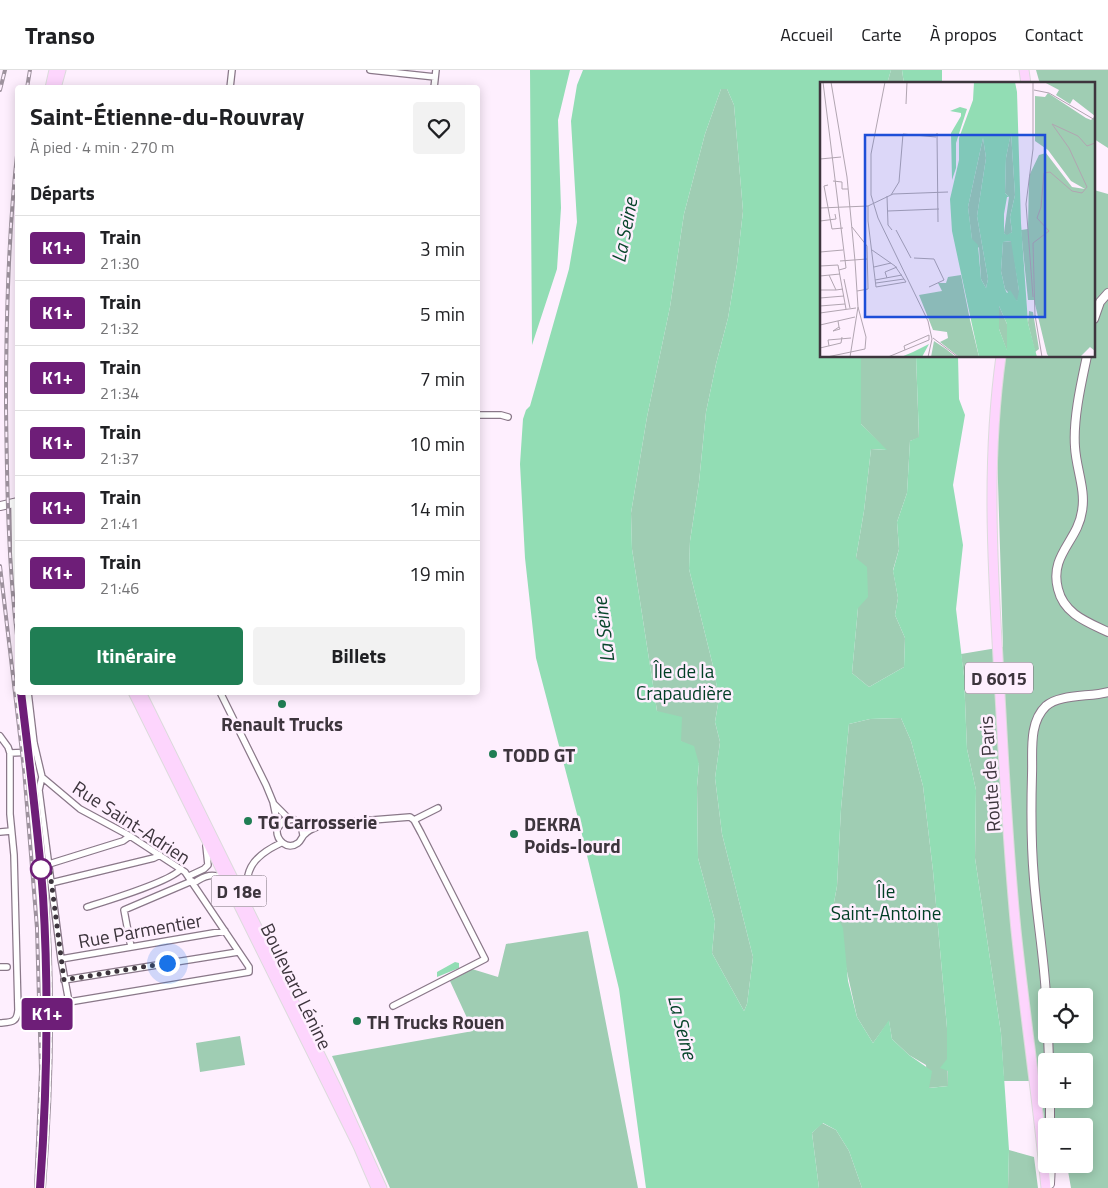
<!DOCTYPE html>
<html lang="fr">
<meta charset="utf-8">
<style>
:root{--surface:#fff;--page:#f2f2f2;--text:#202124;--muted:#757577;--line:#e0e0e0;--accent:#207e54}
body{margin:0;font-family:"Titillium Web",sans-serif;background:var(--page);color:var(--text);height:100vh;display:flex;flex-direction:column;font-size:19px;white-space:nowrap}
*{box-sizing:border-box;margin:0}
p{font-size:16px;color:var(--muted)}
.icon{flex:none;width:28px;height:28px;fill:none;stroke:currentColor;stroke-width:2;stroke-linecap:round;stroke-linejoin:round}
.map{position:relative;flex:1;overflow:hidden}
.side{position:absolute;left:15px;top:15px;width:465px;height:610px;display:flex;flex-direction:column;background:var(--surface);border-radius:5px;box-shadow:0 2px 12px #0003}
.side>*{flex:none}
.badge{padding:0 10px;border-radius:4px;font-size:18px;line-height:32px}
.buttons{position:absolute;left:1038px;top:918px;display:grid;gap:10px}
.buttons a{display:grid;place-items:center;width:55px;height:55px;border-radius:5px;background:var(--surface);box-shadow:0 2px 12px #0003;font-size:25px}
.you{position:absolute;width:25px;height:25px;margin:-12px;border:4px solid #fff;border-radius:50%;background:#1a73e8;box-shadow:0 0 0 8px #1a73e833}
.map>.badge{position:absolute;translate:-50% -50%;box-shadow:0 0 0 2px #fff}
h2{padding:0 15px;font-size:19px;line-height:45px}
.round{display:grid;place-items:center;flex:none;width:52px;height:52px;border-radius:5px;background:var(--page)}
.head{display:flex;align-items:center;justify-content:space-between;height:85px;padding:0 15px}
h1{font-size:24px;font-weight:700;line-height:38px}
.cta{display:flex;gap:10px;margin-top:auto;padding:10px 15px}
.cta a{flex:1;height:58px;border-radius:5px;background:var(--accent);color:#fff;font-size:20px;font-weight:700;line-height:58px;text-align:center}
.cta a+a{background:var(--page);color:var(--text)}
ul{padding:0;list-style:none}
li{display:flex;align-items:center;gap:15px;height:65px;padding:0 15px;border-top:1px solid var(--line)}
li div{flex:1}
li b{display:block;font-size:19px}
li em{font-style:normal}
li .badge{min-width:55px;font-weight:700;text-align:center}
header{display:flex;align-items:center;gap:30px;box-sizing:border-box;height:70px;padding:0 25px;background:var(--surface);border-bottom:1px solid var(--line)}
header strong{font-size:24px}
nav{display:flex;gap:28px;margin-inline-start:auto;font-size:18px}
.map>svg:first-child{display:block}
.green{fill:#9fcdb3;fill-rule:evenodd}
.water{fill:#92ddb4;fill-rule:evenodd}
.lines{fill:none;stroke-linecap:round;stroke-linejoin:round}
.street-casing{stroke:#8a7889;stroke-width:8}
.secondary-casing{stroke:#8a7889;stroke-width:10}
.primary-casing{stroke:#dcdbdc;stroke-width:11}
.street{stroke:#fff;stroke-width:5.5}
.secondary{stroke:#fff;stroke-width:8}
.primary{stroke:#fdd5fd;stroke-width:9}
.rail-casing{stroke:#9e929e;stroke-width:4}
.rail{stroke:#feeffe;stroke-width:2;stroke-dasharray:5.5;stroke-linecap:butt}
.line-casing{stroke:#fff;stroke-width:11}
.line{stroke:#6e1e78;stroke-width:8}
.walk{stroke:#3d353d;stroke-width:5;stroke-dasharray:0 9}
.poi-dot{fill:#207e54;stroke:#feeffe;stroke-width:2}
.stop-dot{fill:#fff;stroke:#6e1e78;stroke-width:2.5}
.labels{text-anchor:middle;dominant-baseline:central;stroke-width:5;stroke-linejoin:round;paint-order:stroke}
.shield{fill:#feeffe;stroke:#776d77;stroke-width:1}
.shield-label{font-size:18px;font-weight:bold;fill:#3d353d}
.park-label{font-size:19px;fill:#003e24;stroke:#feeffe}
.poi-label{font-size:19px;font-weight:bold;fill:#3d353d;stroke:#feeffe;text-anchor:start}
.street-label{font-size:19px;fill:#3d353d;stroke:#feeffe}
.water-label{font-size:20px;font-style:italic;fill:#09462c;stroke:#feeffe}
.inset-road{fill:none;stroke:#b1a5b1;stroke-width:1}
.view{fill:#1d4ed8;fill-opacity:0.15;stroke:#1d4ed8;stroke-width:2.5}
.inset-edge{fill:none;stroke:#3d353d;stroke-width:2.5}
</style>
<header>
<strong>Transo</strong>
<nav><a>Accueil</a><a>Carte</a><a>À propos</a><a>Contact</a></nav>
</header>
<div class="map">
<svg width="1108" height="1118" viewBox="0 0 1108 1118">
<rect width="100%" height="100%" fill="#feeffe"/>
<path class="green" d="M891,0H902L904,14H887Z
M1036,0H1108V78L1094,69V14H1040Z
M721,19H727L734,35L743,141L737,194L728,248L716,294L706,342L699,412L690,471L689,499L713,596L719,628L715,652L720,672L715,708L722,764L753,887L747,934L744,941L712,883L715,851L698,788L697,717L699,694L657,641L632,479L631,443L647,347L670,237L684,144L705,64Z
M1094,120L1108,124V1118H1071L1068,1101L1050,1094H1084V1056H1046V1068L1040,1011H1004L1001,963L975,788L976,720L967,679L964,606L961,584L1003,577L996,346L1004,286H1094ZM1046,926H1084V964H1046ZM1046,991H1084V1029H1046Z
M861,286H916L919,368L910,371L907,423L897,452L899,479L893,500L898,528L895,545L905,568L904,597L869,617L852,603L858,538L856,488L864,441L871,379L886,380L861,354Z
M901,648L911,671L923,716L933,801L947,958L948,1016L928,1018L926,995L909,985L892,969L889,951L873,973L857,947L833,838L837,816L841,739L849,654L870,649Z
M588,861L638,1118H390L332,986L473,961L450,911L472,899L498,907L506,874Z
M240,966L245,995L200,1002L196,973Z
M822,1053L836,1060L849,1081L862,1118H819L812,1063Z
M1009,1080L1034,1087L1038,1118H1008Z"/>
<path class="water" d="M530,0H570L558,50L561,138L557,199L532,275Z
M583,0H891L887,14H822V286H861V354L887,380L871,379L864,441L856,488L867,497L868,527L858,538L852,603L869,617L904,597L905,568L895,545L898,528L893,501L899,479L897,452L907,423L910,371L919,367L916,286H958L959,329L965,345L953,415L963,475L956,539L964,606L967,679L976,720L975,788L1001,963L1009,1080L1008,1118H862L849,1081L836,1060L823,1053L812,1063L819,1118H646L619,919L578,748L536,588L525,488L520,394L523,349L526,340L530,336L569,199L577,152L571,51L577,15ZM721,19H727L734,35L743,141L737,194L728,248L716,294L706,342L699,412L690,471L689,499L713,596L719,628L715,652L720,672L715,708L722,764L753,887L747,934L744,941L712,883L715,851L698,788L697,717L699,694L694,676L681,671L682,647L657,641L632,479L631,443L647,347L670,237L684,144L705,64ZM901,648L911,671L923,716L933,801L947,958V989L940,998L948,1001V1016L929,1018L932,1001L909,985L892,969L889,950L873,973L857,947L848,911L843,858L833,838L837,816L841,739L849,654L870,649Z
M902,0H942V14H904Z
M455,892L459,893V898L437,907V902Z"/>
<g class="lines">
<g class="street-casing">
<path id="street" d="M370,0L435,7
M230,18L232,0
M434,18L436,0
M478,345H501L508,347
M14,434L15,503L18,534
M28,622L34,673L42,707L39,720L61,889L69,932L249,902V897L185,802L130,766L80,739L42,707
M220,622L266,715L273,732L278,756
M0,666L8,677L10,683V744L14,785L18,940C17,953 11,952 0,953
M10,683L36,682
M274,734L289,749
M414,750L438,738
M300,753L322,754L410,747L414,750L421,763L485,889L393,936
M0,762L11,761
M303,765L301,755L293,749L283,751L277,759C276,770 287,781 298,773C301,771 302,766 305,764C308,760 314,758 319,756
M49,794L123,771L130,766
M189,806L204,799L208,795L206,776
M51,813L154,788L160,785
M194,813C205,805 213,803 225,809
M249,835C242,802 251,787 281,773
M87,837C106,831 170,812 181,799
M131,877L124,840L192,811
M61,889L225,861
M0,897H7
M64,910L238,882"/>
</g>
<g class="secondary-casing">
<path id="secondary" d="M1094,249L1100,232L1108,223
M1087,286C1081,314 1073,349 1075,377C1076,398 1086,420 1082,441C1078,471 1049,485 1058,519C1064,544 1087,552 1108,562
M0,436L18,432
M1046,926C1044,887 1037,848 1034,809C1031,774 1031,740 1032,705C1033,683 1028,653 1046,636C1059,624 1090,627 1108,622
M1048,964L1049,991
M1050,1029V1056
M1046,1115L1050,1114L1051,1094"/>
</g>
<g class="primary-casing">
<path id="primary" d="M1024,0L1026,14
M50,18L54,0
M56,18L61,0
M1001,286C987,386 992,487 998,588C1003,678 1007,769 1016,860C1025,946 1038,1032 1046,1118
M133,622L358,1076L376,1118
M141,622L337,1019L382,1118"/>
</g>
<use href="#street" class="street"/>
<use href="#secondary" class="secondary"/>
<use href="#primary" class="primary"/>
<g class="rail-casing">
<path id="rail" d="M27,18L30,0
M0,20L5,0
M18,76C8,162 6,249 6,336C7,416 8,494 18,574
M0,496L24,699L37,858L41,1000L36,1118
M23,622C31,686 41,750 46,815C54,915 52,1018 44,1118"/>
</g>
<use href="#rail" class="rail"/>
</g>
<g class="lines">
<g class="line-casing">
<path id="line" d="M21,622C29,690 38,758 43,826C49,923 47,1021 40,1118"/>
</g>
<use href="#line" class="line"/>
<path class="walk" d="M41,799L49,794L64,910L167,893"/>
</g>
<g class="poi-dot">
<circle cx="282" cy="634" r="5"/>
<circle cx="493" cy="684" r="5"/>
<circle cx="248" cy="751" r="5"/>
<circle cx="514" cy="764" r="5"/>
<circle cx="357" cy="951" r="5"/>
</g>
<circle class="stop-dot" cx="41" cy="799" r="10"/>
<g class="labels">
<g class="shield">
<rect x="965" y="592.5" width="68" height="31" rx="4"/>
<rect x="211.5" y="805.5" width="55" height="31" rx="4"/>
</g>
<g class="shield-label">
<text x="999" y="608">D 6015</text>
<text x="239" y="821">D 18e</text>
</g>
<g class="park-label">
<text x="684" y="600">Île de la<tspan x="684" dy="22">Crapaudière</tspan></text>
<text x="886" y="820">Île<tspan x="886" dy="22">Saint-Antoine</tspan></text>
</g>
<g class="poi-label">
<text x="282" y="653" text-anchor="middle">Renault Trucks</text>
<text x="503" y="684">TODD GT</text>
<text x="258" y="751">TG Carrosserie</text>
<text x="524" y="753">DEKRA<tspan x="524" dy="22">Poids-lourd</tspan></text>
<text x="367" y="951">TH Trucks Rouen</text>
</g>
<g class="street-label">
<text transform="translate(989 704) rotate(-94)">Route de Paris</text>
<text transform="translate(132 752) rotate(33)">Rue Saint-Adrien</text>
<text transform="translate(140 860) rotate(-10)">Rue Parmentier</text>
<text transform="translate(297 916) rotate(64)">Boulevard Lénine</text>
</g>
<g class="water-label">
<text transform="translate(624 160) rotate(-79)">La Seine</text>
<text transform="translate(603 560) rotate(-97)">La Seine</text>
<text transform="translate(683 957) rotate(76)">La Seine</text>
</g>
</g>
<g transform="translate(820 12)">
<rect width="275" height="275" fill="#feeffe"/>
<path d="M224,0H275V269L270,265L260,275H229L227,272L214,218H208L201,148L208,147L209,94L219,73L226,71L252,105L265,107L251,99L228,68L215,59V14L225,15L228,11L266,36L271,38L275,34L253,17L250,22L236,13L239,8ZM191,50L195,113L190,135L192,150L187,154L184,151L189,115L185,111L186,76ZM163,56L166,76L157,134L168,197L166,206L161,197L159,166L152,158L148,125ZM192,159L199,209V218L196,219L185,207L181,189L183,160ZM141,193L150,238L159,275H139L120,260L128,256L127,250L113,248L99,213L122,209L118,201H126L128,195ZM179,224L187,242V269L179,247ZM209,229L213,230L219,267L215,270L208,241ZM114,259L126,267L136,275H111Z" fill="#9fcdb3"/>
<path d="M154,0H195L197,10L201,141L208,241L217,275H159L151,238L132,149L130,117L139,78V56L153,18ZM191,51L195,113L190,135L192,150L187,153L184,151V132L187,115H189L185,111L186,76ZM163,56L166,76L157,134L168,197L166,206L161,197L158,163L152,157L148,125ZM191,159L199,209L197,219L190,208L187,211L185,207L181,189L183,160ZM179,224L187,242V268L179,247ZM140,25L147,27L136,61V86L132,98L131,51L141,34V31L130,29ZM109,262L102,275H81L93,270Z" fill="#92ddb4" fill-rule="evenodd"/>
<path class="inset-road" d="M3,0L26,186L19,188M11,0L27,95L35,179L38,225L30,275M65,0L51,72V113L58,136L108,239L112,257L108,275M214,8L229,11L275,38M86,22L87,0M117,51L118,140M0,77L21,75M13,99L22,100V107H28M8,103L4,104L12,147L23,146M71,113L79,100L83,52L116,55M67,114L68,143L72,148M48,124V139L56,205L86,200L75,184L52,168M0,126L48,124L73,112L128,110M68,129L119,127M0,139L16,137L15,132M32,145L47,164M76,148L91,176M0,170L23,168M94,176L114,177L124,198L109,205M20,179L47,177M0,184L18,183L26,227M54,185L71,181M9,193L16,208L23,207M0,194L20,192M67,196L65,190L77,185M24,197L30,226M55,198L82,193M56,201L84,197M0,208H16M37,209L48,207L47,164M213,215L206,122L213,67V0M0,216L24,214M0,224L25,222M38,225L46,255L45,267M0,231L36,226M215,233L222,275M215,234L213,161L229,149L217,136L221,125L224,91L230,90L252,109L262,111L267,105L249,66L232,42L258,54L267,64L275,61M18,239L19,245L20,247L13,249L19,245M0,243L35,235M113,256L138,275M9,264L8,258L31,256M0,266L21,261L22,255M85,268L84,264L109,253M7,275L45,267M68,275L109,258V253"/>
<path class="view" d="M45,53H225V235H45Z"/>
<rect width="275" height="275" class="inset-edge"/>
</g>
</svg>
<div class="buttons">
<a><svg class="icon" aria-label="locate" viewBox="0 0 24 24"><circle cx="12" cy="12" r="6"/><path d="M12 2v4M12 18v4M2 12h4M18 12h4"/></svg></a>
<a>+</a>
<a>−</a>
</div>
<div class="you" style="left:167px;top:893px"></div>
<b class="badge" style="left:47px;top:944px;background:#6e1e78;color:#fff">K1+</b>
<section class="side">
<div class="head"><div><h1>Saint-Étienne-du-Rouvray</h1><p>À pied · 4 min · 270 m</p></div><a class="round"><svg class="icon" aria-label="heart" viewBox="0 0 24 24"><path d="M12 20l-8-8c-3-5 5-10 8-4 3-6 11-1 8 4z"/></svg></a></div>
<h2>Départs</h2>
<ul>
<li><span class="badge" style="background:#6e1e78;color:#fff">K1+</span><div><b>Train</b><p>21:30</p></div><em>3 min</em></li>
<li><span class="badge" style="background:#6e1e78;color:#fff">K1+</span><div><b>Train</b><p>21:32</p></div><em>5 min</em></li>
<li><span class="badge" style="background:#6e1e78;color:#fff">K1+</span><div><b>Train</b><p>21:34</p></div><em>7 min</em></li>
<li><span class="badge" style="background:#6e1e78;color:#fff">K1+</span><div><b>Train</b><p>21:37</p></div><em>10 min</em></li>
<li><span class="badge" style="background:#6e1e78;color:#fff">K1+</span><div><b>Train</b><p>21:41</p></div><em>14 min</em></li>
<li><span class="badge" style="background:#6e1e78;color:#fff">K1+</span><div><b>Train</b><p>21:46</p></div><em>19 min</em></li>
</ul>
<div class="cta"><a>Itinéraire</a><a>Billets</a></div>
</section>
</div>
